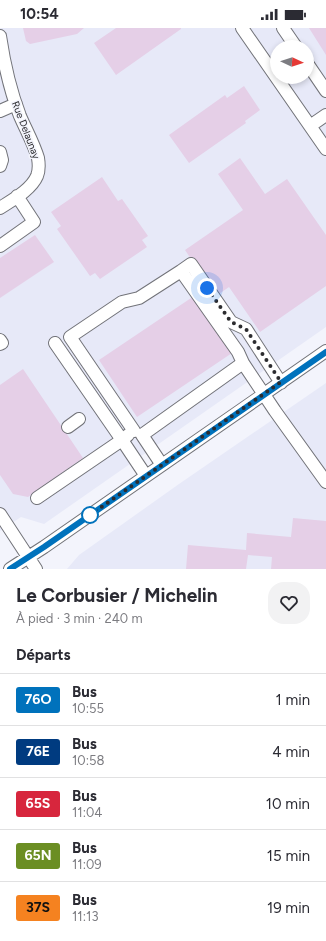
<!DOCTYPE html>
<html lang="fr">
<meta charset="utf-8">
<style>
:root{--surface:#fff;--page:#f2f2f3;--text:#2b2b33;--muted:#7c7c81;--line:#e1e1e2}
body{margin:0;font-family:Figtree,sans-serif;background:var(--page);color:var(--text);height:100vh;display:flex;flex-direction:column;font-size:15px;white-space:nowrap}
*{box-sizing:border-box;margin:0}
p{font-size:13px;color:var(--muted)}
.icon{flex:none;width:22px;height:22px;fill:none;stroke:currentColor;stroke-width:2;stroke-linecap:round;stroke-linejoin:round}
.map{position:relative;height:541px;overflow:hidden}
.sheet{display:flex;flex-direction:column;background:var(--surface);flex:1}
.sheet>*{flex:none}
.badge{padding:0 8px;border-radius:3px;font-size:14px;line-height:26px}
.needle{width:26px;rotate:94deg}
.buttons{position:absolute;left:270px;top:12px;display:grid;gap:8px}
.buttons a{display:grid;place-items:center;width:44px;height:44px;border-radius:50%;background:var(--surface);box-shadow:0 2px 6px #0003;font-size:20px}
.you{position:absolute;width:20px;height:20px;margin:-10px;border:3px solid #fff;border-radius:50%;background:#1a73e8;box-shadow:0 0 0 6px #1a73e833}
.map>.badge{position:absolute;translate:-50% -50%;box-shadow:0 0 0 2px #fff}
h2{padding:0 16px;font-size:15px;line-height:36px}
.round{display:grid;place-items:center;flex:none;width:42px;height:42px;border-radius:16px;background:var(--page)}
.headline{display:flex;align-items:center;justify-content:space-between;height:68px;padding:0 16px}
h1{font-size:19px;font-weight:700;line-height:30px}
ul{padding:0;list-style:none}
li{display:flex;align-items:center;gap:12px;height:52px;padding:0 16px;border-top:1px solid var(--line)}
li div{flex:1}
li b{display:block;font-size:15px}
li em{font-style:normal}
li .badge{min-width:44px;font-weight:700;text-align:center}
.status{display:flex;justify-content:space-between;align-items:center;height:28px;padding:0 20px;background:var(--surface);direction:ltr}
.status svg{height:11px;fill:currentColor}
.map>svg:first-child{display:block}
.built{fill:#e7e9f8;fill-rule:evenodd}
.building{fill:#e5cfe7}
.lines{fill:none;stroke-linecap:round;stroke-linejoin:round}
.minor-casing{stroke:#727379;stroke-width:14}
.minor{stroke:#fff;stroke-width:12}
.line-casing{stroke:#fff;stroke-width:9}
.line{stroke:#0072bc;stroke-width:6}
.walk{stroke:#2c2c2f;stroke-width:4;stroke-dasharray:0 7.2}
.stop-dot{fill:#fff;stroke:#0072bc;stroke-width:2}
.labels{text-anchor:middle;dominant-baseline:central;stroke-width:3;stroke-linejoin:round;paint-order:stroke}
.street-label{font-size:10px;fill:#2c2c2f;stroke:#f3f4fc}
</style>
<div class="status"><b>10:54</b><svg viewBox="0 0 49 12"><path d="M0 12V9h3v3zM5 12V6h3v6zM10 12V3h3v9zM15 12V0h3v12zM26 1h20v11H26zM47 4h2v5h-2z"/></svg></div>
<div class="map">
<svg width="326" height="541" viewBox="0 0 326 541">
<rect width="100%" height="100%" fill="#f3f4fc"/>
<path class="built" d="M0,0H326V299L44,496L21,489L0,503ZM277,19H307V49H277Z
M326,355V541H67L79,527L179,456Z"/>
<path class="building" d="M23,0H84L77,6L30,16L26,13Z
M116,0H181V1L116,47L94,15Z
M309,0H326V27Z
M244,58L260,82L245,93L246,95L189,135L169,107L225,67L227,70Z
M240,130L265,166L287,151L326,207V258L260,304L229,259L216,268L185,222L243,182L218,146Z
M102,149L118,173L122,171L148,208L142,212L147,219L100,251L95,245L90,248L57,201L61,198L51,184Z
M35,207L54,234L0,270V230Z
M197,266L235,323L137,389L99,332Z
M23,341L83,430L28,469L13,466L0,447V357Z
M293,490L326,493V541H271L272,529L248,527L246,541H186L188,517L246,522L247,505L291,509Z"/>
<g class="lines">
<g class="minor-casing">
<path id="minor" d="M242,0L326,121
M283,0L296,19
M0,8C4,35 10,62 20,88C26,102 34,116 38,130C39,136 39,143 37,148C31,162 12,172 0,180
M307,35L326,63
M0,83L16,76
M310,98L326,87
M0,124L2,132L0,138
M0,218L34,194L17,168
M181,243L191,236L231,294L246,301L281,355
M0,312L2,315L0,316
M68,399L79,391
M134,403L70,309L122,274L139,270L181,243L238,324L243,335
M128,407L122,412L146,448
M162,437L142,407L243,335L275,383L326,454
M37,470L122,412L55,315
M0,486L36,541
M10,541L44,519L326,323"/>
</g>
<use href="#minor" class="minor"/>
</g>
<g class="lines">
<g class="line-casing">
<path id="line" d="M10,541L44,519L326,324"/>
</g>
<use href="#line" class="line"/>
<path class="walk" d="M90,487L281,354L246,301L231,294L207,260"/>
</g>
<circle class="stop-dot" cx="90" cy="487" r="8"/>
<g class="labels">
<g class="street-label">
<text transform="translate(26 102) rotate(69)">Rue Delaunay</text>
</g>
</g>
</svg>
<div class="buttons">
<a><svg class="needle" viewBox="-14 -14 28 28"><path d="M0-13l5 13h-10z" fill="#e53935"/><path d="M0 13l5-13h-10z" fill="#7c7c81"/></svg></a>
</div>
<div class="you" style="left:207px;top:260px"></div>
</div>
<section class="sheet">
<div class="headline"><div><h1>Le Corbusier / Michelin</h1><p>À pied · 3 min · 240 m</p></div><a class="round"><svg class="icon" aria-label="heart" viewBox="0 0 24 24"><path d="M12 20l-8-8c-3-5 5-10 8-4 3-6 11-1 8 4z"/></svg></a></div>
<h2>Départs</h2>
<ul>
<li><span class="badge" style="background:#0072bc;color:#fff">76O</span><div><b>Bus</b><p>10:55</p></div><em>1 min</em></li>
<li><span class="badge" style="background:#003b80;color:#fff">76E</span><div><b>Bus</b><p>10:58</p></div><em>4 min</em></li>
<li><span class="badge" style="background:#d7263d;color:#fff">65S</span><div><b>Bus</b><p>11:04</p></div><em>10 min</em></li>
<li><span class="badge" style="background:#6b8e23;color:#fff">65N</span><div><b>Bus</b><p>11:09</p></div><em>15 min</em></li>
<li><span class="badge" style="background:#f58220;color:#111">37S</span><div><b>Bus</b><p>11:13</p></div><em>19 min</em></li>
</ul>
</section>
